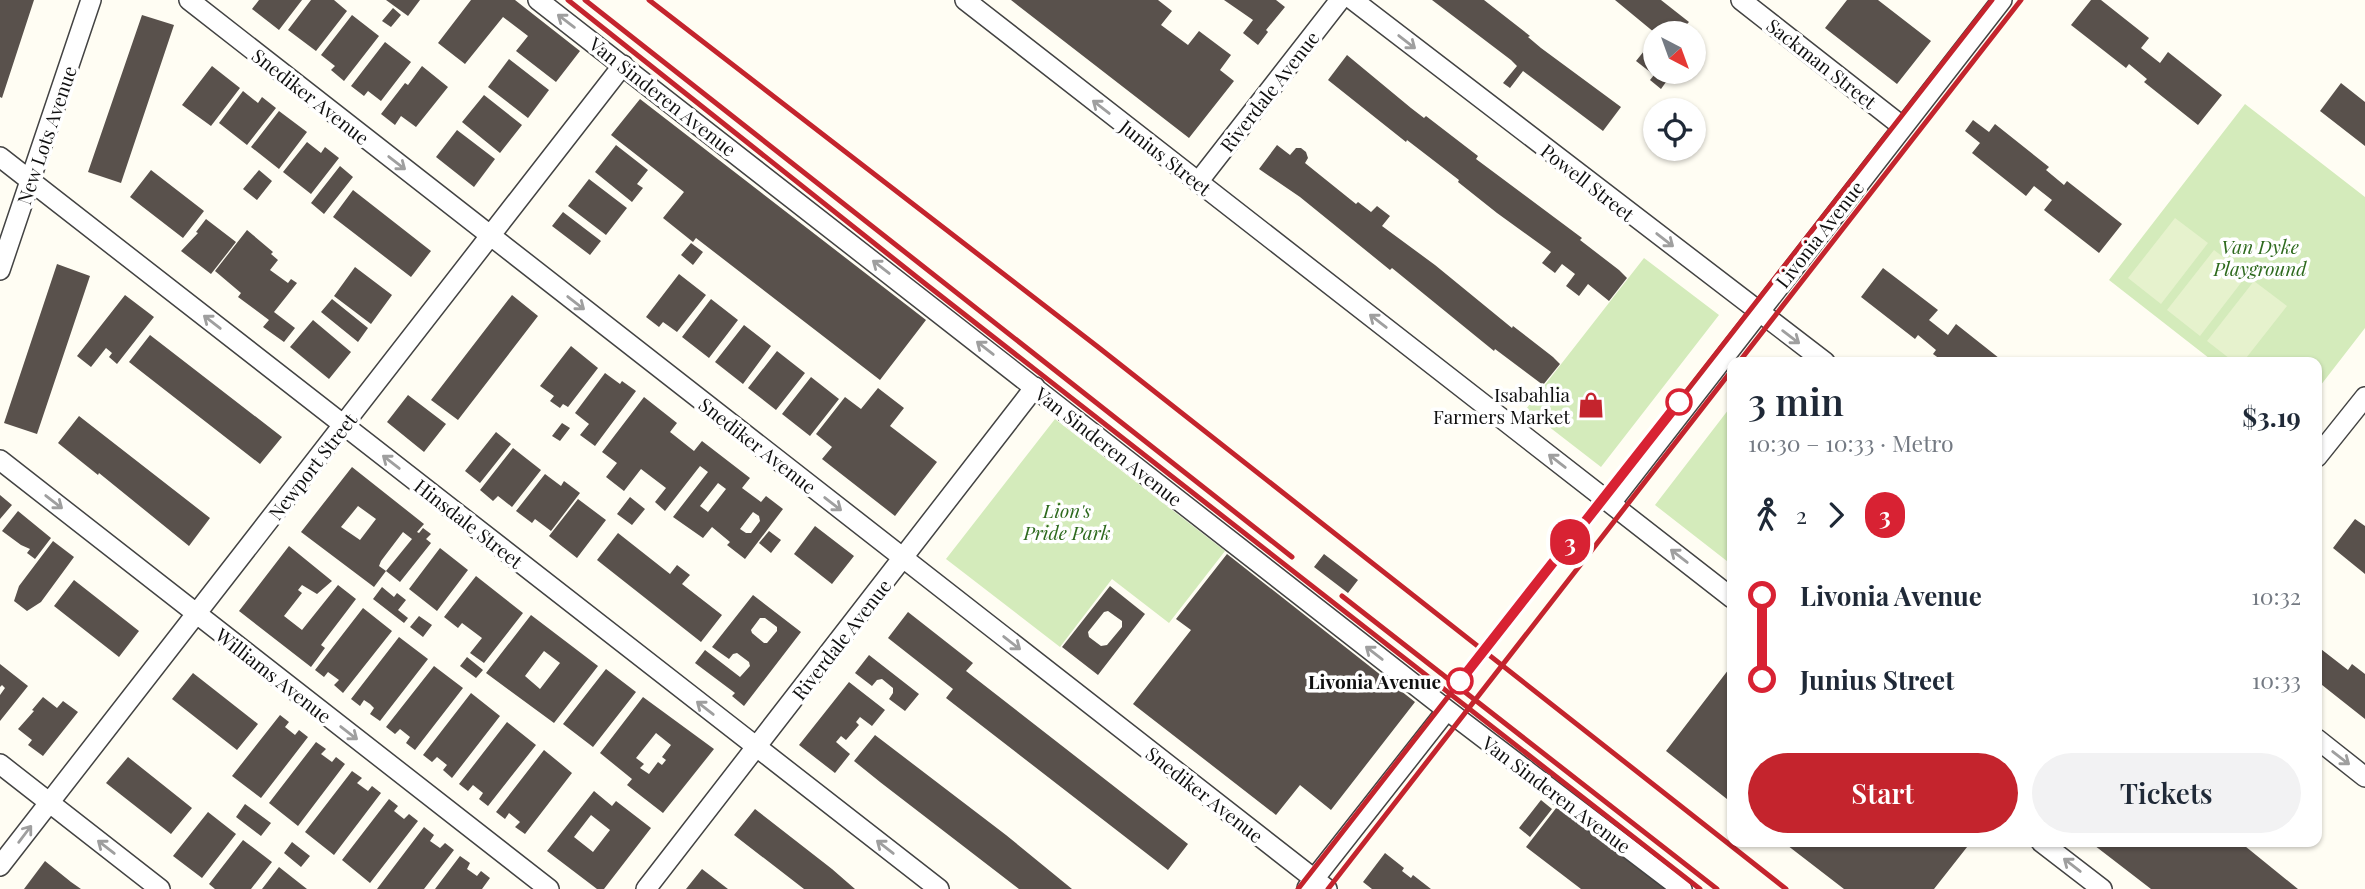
<!DOCTYPE html>
<meta charset="utf-8">
<style>
:root{--surface:#fff;--page:#f2f2f3;--text:#1f2937;--muted:#747a83;--accent:#c4242d}
body{margin:0;font-family:"Playfair Display",serif;background:var(--page);color:var(--text);height:100vh;display:flex;flex-direction:column;font-size:26px;white-space:nowrap}
*{box-sizing:border-box;margin:0}
p{font-size:23px;color:var(--muted)}
.icon{flex:none;width:38px;height:38px;fill:none;stroke:currentColor;stroke-width:2;stroke-linecap:round;stroke-linejoin:round}
.map{position:relative;flex:1;overflow:hidden}
.details{position:absolute;left:1727px;top:357px;width:595px;height:490px;display:flex;flex-direction:column;background:var(--surface);border-radius:14px;box-shadow:0 2px 5px #0004}
.details>*{flex:none}
.badge{padding:0 14px;border-radius:23px;font-size:24px;line-height:46px}
.needle{width:46px;rotate:139deg}
.controls{position:absolute;left:1643px;top:21px;display:grid;gap:14px}
.controls a{display:grid;place-items:center;width:63px;height:63px;border-radius:50%;background:var(--surface);box-shadow:0 2px 5px #0004;font-size:35px}
.map>.badge{position:absolute;translate:-50% -50%;box-shadow:0 0 0 4px #fff}
.legs{display:flex;align-items:center;gap:10px;height:77px;padding:0 21px;font-size:23px}
.legs p{margin-inline-start:auto}
.head{display:flex;align-items:center;justify-content:space-between;height:119px;padding:0 21px}
h1{font-size:38px;font-weight:600;line-height:52px}
.cta{display:flex;gap:14px;margin-top:auto;padding:14px 21px}
.cta a{flex:1;height:80px;border-radius:42px;background:var(--accent);color:#fff;font-size:28px;font-weight:600;line-height:80px;text-align:center}
.cta a+a{background:var(--page);color:var(--text)}
ul{padding:0 21px;list-style:none}
li{display:flex;align-items:center;gap:24px;height:84px;font-size:26px}
li i{display:grid;place-items:center;width:10px;height:100%;margin:0 9px;background:currentColor}
li i::after{content:'';width:18px;height:18px;margin:-9px;border:5px solid;border-radius:50%;background:var(--surface)}
li p{margin-inline-start:auto}
li:first-child i{background:linear-gradient(#0000 50%,currentColor 0)}
li:last-child i{background:linear-gradient(currentColor 50%,#0000 0)}
.map>svg:first-child{display:block}
.green{fill:#d4ebbb}
.pitch{fill:#e6f2cd}
.building{fill:#59514c;fill-rule:evenodd}
.lines{fill:none;stroke-linecap:round;stroke-linejoin:round}
.minor-casing{stroke:#434343;stroke-width:22}
.minor{stroke:#fff;stroke-width:19}
.rail{stroke:#c4242d;stroke-width:5}
.oneway{stroke:#9f9f9f}
.line-1-casing{stroke:#fff;stroke-width:16}
.line-1{stroke:#d82233;stroke-width:10}
.stop-1-dot{fill:#fff;stroke:#d82233;stroke-width:3.5}
.labels{text-anchor:middle;dominant-baseline:central;stroke-width:7;stroke-linejoin:round;paint-order:stroke}
.street-label{font-size:19px;fill:#101010;stroke:#fff}
.park-label{font-size:19px;font-style:italic;fill:#2e6a1e;stroke:#fff}
.poi-label{font-size:19px;fill:#101010;stroke:#fff;text-anchor:end}
.stop-label{font-size:19px;font-weight:bold;fill:#101010;stroke:#fff;text-anchor:end}
</style>
<div class="map">
<svg width="2365" height="889" viewBox="0 0 2365 889">
<rect width="100%" height="100%" fill="#fffdf3"/>
<path class="green" d="M2245,104L2365,197V328L2317,390V362H2214L2109,280Z
M1644,258L1719,315L1601,467L1526,409Z
M1732,405V565L1655,505Z
M1055,419L1225,551L1169,623L1112,579L1060,647L946,559Z"/>
<path class="pitch" d="M2175,218L2208,243L2161,304L2128,278Z
M2214,250L2247,275L2200,336L2167,310Z
M2254,281L2287,306L2243,362H2234L2207,341Z"/>
<path class="building" d="M0,0H34L2,98L0,97Z
M259,0H302L279,30L252,9Z
M311,0H334L347,11L316,51L288,30Z
M386,0H420L408,16Z
M471,0H515L580,51L556,82L516,51L528,36L503,17L465,64L438,43Z
M1011,0H1158L1172,11L1161,25L1188,45L1199,31L1231,55L1220,70L1234,81L1189,138Z
M1224,0H1276L1285,7L1266,30L1268,32L1258,45L1243,33L1253,20Z
M1432,0H1484L1530,36L1528,37L1541,48L1621,107L1603,131L1523,71L1510,88L1503,83L1517,66L1511,60Z
M1615,0H1661L1689,22L1684,27L1692,33H1655Z
M1847,0H1878L1931,41L1897,84L1825,28Z
M2091,0H2101L2149,38L2141,48L2160,63L2168,52L2222,95L2198,125L2144,82L2147,79L2129,64L2126,68L2071,25Z
M393,8L401,15L391,27L382,21Z
M142,15L174,25L121,183L88,172Z
M352,15L379,36L344,81L331,70L335,66L321,55Z
M1656,36V72H1658L1657,73L1666,82L1661,89L1650,80L1654,75L1636,61Z
M385,42L411,62L381,101L368,91L364,96L351,86Z
M1347,55L1411,108L1424,118L1426,116L1478,156L1476,159L1582,238L1580,240L1619,270L1627,278L1609,301L1588,284L1579,296L1566,286L1575,274L1562,264L1555,273L1542,263L1551,252L1497,213L1458,182L1459,180L1407,140L1406,142L1328,80Z
M509,59L549,90L528,118L488,87Z
M212,66L240,88L211,126L182,105Z
M422,66L448,87L416,127L401,116L395,125L381,114L405,83L408,85Z
M2341,83L2365,102V146L2320,111Z
M243,91L258,103L262,97L276,108L247,145L219,123Z
M484,95L522,125L500,153L462,122Z
M640,99L926,320L880,380L696,238L693,242L663,218L684,192L611,135Z
M279,111L307,132L279,169L251,147Z
M1973,120L1989,132L1995,124L2049,167L2046,170L2064,185L2067,181L2122,224L2099,253L2044,210L2052,200L2034,186L2026,196L1972,153L1980,143L1965,131Z
M457,130L495,159L474,187L436,157Z
M307,142L321,153L325,147L339,158L311,194L283,172Z
M616,145L648,170L637,184L643,188L632,202L595,172Z
M1277,145L1290,155L1296,148H1301L1306,152L1308,158L1305,163L1356,204L1358,202L1371,212L1377,206L1390,216L1382,226L1435,265L1512,328L1513,326L1553,357L1560,364L1543,385L1495,349L1494,351L1392,268L1390,270L1300,197L1259,169Z
M340,166L353,177L324,214L311,203Z
M151,170L204,211L183,238L130,197Z
M259,170L272,181L257,200L243,189Z
M589,179L627,208L606,235L568,206Z
M353,190L431,251L411,277L333,217Z
M563,212L601,241L590,255L552,226Z
M206,219L236,242L211,274L181,251L198,233L196,232Z
M247,230L273,252L271,254L278,260L270,270L288,283L291,279L297,283L274,312L295,328L284,342L263,327L269,320L238,297L241,293L215,271Z
M691,243L703,252L693,265L681,255Z
M57,264L90,276L37,434L4,423Z
M355,267L392,295L371,324L334,296Z
M1883,268L1938,310L1929,320L1948,335L1956,324L2004,362H1944L1933,354L1936,350L1918,335L1915,339L1861,297Z
M679,274L706,295L677,332L663,322L659,327L646,317Z
M125,295L154,317L117,364L109,357L112,353L106,348L91,367L77,356Z
M512,295L538,316L458,420L431,400Z
M332,299L368,328L358,342L321,312Z
M711,299L738,320L709,358L682,337Z
M313,320L351,352L329,379L290,347Z
M744,325L771,346L743,384L715,362Z
M150,335L282,437L260,464L129,362Z
M571,346L598,368L568,407L563,404L560,408L550,401L554,396L540,386Z
M777,351L805,373L776,410L748,388Z
M605,373L620,384L622,381L636,391L595,446L580,435L589,424L575,413Z
M811,377L839,399L810,436L782,414Z
M878,388L904,408L890,426L937,462L895,516L822,459L832,447L816,434L845,397L861,409Z
M408,395L446,424L424,452L387,422Z
M644,397L677,423L670,432L694,451L702,441L750,478L742,488L761,502L766,496L783,509L745,559L727,545L730,542L712,527L703,538L673,517L708,472L700,466L665,511L655,502L666,488L641,469L624,491L606,477L617,463L602,452ZM718,483L726,489L708,512L700,506ZM753,512L759,516L760,521L751,533H746L740,529Z
M79,416L210,518L189,546L99,473L98,475L58,443Z
M562,423L570,428L560,441L552,436Z
M496,432L511,444L480,483L465,471Z
M513,448L541,470L512,507L498,496L493,501L480,490Z
M352,467L424,524L417,532L419,533L423,528L431,534L426,539L431,543L400,582L386,571L412,539L403,532L381,561L379,566L386,571L374,587L301,532ZM358,506L376,519L360,540L341,527Z
M545,474L561,486L564,481L580,493L551,531L535,519L532,523L516,511Z
M0,495L12,505L0,519Z
M630,497L645,509L632,525L617,514Z
M578,499L606,520L577,558L549,536Z
M18,511L51,538L35,559L27,553L30,549L21,545L2,531Z
M2355,519L2365,526V574L2333,548Z
M815,526L854,556L832,584L794,554Z
M769,531L781,540L771,553L759,543Z
M618,533L670,574L677,565L690,575L682,584L722,615L701,642L597,560Z
M53,541L74,557L41,602L27,611L14,601L19,586Z
M289,546L332,581L317,594L302,585L298,590L302,593L284,616L302,630L338,585L356,599L321,645L325,648L311,667L239,611Z
M440,548L468,570L437,611L409,589Z
M1227,554L1415,702L1331,810L1300,785L1276,815L1133,704L1191,630L1176,619Z
M1324,554L1358,580L1348,593L1314,567Z
M476,576L523,613L484,663L470,653L482,638L462,623L458,628L444,617Z
M74,580L139,631L119,657L54,606Z
M1110,586L1145,614L1098,675L1062,647ZM1108,611L1122,621V627L1107,645L1101,646L1089,637L1088,632L1104,612Z
M382,587L394,597L397,593L406,600L398,610L408,618L404,623L373,599Z
M753,595L801,632L744,706L732,696L735,693L695,663L705,650L740,677L750,666L749,662L737,653L733,654L729,659L712,647ZM760,618H765L777,627V631L767,643H764L752,633L751,630Z
M363,608L392,631L343,693L334,685L339,680L328,672L324,677L315,670Z
M908,612L973,663L966,671L1188,844L1168,870L946,698L953,689L888,638Z
M531,615L598,666L554,723L486,673ZM544,651L560,663L540,689L525,676Z
M419,616L432,625L423,637L410,627Z
M399,637L428,659L380,721L370,714L374,708L370,704L364,700L360,706L351,699Z
M2317,646L2348,670L2352,664L2365,674V719L2317,681Z
M869,655L919,694L905,711L889,699L893,693V688L882,679L877,680L872,686L855,673Z
M467,657L483,670L476,678L460,666Z
M0,664L28,686L0,721V695L5,688L2,685L0,687Z
M1732,665V803L1666,751Z
M434,666L463,688L415,750L406,743L410,737L400,729L395,734L386,727Z
M606,669L636,692L593,747L563,724Z
M193,673L258,724L237,750L172,699Z
M849,682L885,710L872,726L860,717L856,722L859,725L846,740L841,736L836,742L850,754L835,773L799,745Z
M471,693L500,716L452,778L443,770L447,765L437,757L432,762L423,755Z
M43,697L57,708L63,701L78,712L43,756L28,745L32,740L18,729L34,711L32,710Z
M643,697L714,749L663,813L627,785L632,779L600,753ZM656,733L671,745L662,757L666,760L662,765L658,762L649,774L640,768L644,764L636,758Z
M280,715L289,722L285,727L295,735L299,730L308,737L261,798L232,776Z
M507,722L536,745L488,806L479,799L483,793L473,785L468,791L459,784Z
M875,735L1006,835L1072,889H1019L880,782L854,761Z
M316,742L326,749L321,754L332,762L336,757L345,764L298,826L269,803Z
M544,750L572,773L525,834L515,827L520,822L509,813L505,819L496,812Z
M128,757L192,808L171,834L106,783Z
M352,771L362,778L357,783L368,791L372,786L381,793L334,855L305,832Z
M594,791L612,806L616,801L651,828L604,889H597L547,851ZM591,815L610,830L593,852L574,837Z
M389,799L398,806L394,811L404,819L409,814L418,821L370,883L342,860Z
M1541,800L1552,809L1530,837L1519,828Z
M1560,803L1670,889H1581L1526,847Z
M245,804L271,823L261,836L236,817Z
M755,809L832,869L855,889H804L734,835Z
M208,812L236,834L202,878L173,856Z
M424,827L434,835L430,841L440,848L445,843L454,850L424,889H377Z
M243,840L272,862L251,889H215L209,884Z
M292,842L310,856L301,867L284,853Z
M1783,842H1971L1934,889H1844Z
M2090,842H2240L2298,889H2151Z
M1385,853L1404,868L1402,871L1411,878L1413,875L1431,889H1372L1363,882Z
M460,856L470,863L467,869L477,876L481,871L490,878L482,889H435Z
M45,861L71,882L81,889H24Z
M279,867L307,889H262Z
M702,869L728,889H686Z"/>
<g class="lines">
<g class="minor-casing">
<path id="minor" d="M189,0L1327,889
M538,0L1447,710L1682,889
M965,0L1732,598
M1353,0L1825,362
M1741,0L1903,127
M0,157L939,889
M1198,182L1340,0
M0,270L91,0
M2317,457L2365,397
M0,460L549,889
M1611,503L2002,0
M2317,739L2365,777
M0,764L160,889
M2041,842L2102,889
M0,866L623,65
M1307,888L1447,710
M646,889L1035,387"/>
</g>
<use href="#minor" class="minor"/>
<path class="rail" d="M568,0L923,282L1700,889
M585,0L1292,557
M649,0L1098,347L1786,889
M1739,362L2021,0
M1342,596L1717,889
M1298,889L1992,0
M1328,889L1732,370"/>
</g>
<defs><path id="oneway-shaft" d="M-6 0H5M1.5-3L5.5 0L1.5 3" fill="none" stroke-width="1.6" stroke-linecap="round" stroke-linejoin="round" transform="scale(1.75)"/></defs>
<g class="oneway">
<use href="#oneway-shaft" transform="translate(566 21) rotate(-143)"/>
<use href="#oneway-shaft" transform="translate(1407 42) rotate(38)"/>
<use href="#oneway-shaft" transform="translate(1101 107) rotate(-142)"/>
<use href="#oneway-shaft" transform="translate(397 163) rotate(38)"/>
<use href="#oneway-shaft" transform="translate(1665 240) rotate(38)"/>
<use href="#oneway-shaft" transform="translate(881 267) rotate(-142)"/>
<use href="#oneway-shaft" transform="translate(576 303) rotate(38)"/>
<use href="#oneway-shaft" transform="translate(1378 321) rotate(-142)"/>
<use href="#oneway-shaft" transform="translate(212 322) rotate(-142)"/>
<use href="#oneway-shaft" transform="translate(1791 337) rotate(37)"/>
<use href="#oneway-shaft" transform="translate(985 348) rotate(-142)"/>
<use href="#oneway-shaft" transform="translate(1557 461) rotate(-142)"/>
<use href="#oneway-shaft" transform="translate(391 462) rotate(-142)"/>
<use href="#oneway-shaft" transform="translate(54 502) rotate(38)"/>
<use href="#oneway-shaft" transform="translate(833 504) rotate(38)"/>
<use href="#oneway-shaft" transform="translate(1679 556) rotate(-142)"/>
<use href="#oneway-shaft" transform="translate(1012 643) rotate(38)"/>
<use href="#oneway-shaft" transform="translate(1374 653) rotate(-142)"/>
<use href="#oneway-shaft" transform="translate(705 708) rotate(-142)"/>
<use href="#oneway-shaft" transform="translate(349 733) rotate(38)"/>
<use href="#oneway-shaft" transform="translate(2341 758) rotate(38)"/>
<use href="#oneway-shaft" transform="translate(25 834) rotate(-53)"/>
<use href="#oneway-shaft" transform="translate(106 847) rotate(-142)"/>
<use href="#oneway-shaft" transform="translate(885 847) rotate(-142)"/>
<use href="#oneway-shaft" transform="translate(2072 865) rotate(-142)"/>
</g>
<g class="lines">
<g class="line-1-casing">
<path id="line-1" d="M1460,681L1679,402"/>
</g>
<use href="#line-1" class="line-1"/>
</g>
<defs>
<g id="shop-bare" transform="scale(2.1)"><path d="M-5-2.5h2.3a2.7 3.5 0 0 1 5.4 0H5L5.5 6h-11ZM-1.5-2.5h3a1.5 2.3 0 0 0-3 0Z" fill="#c4242d" stroke="#fff" stroke-width="2.5" paint-order="stroke"/></g>
</defs>
<g fill-rule="evenodd">
<use href="#shop-bare" x="1591" y="405"/>
</g>
<g class="stop-1-dot">
<circle cx="1679" cy="402" r="12"/>
<circle cx="1460" cy="681" r="12"/>
</g>
<g class="labels">
<g class="street-label">
<text transform="translate(1822 63) rotate(38)">Sackman Street</text>
<text transform="translate(1269 91) rotate(-52)">Riverdale Avenue</text>
<text transform="translate(311 96) rotate(38)">Snediker Avenue</text>
<text transform="translate(663 96) rotate(38)">Van Sinderen Avenue</text>
<text transform="translate(46 135) rotate(-71)">New Lots Avenue</text>
<text transform="translate(1166 157) rotate(38)">Junius Street</text>
<text transform="translate(1588 182) rotate(38)">Powell Street</text>
<text transform="translate(1819 234) rotate(-52)">Livonia Avenue</text>
<text transform="translate(758 445) rotate(38)">Snediker Avenue</text>
<text transform="translate(1109 446) rotate(38)">Van Sinderen Avenue</text>
<text transform="translate(312 466) rotate(-52)">Newport Street</text>
<text transform="translate(469 523) rotate(38)">Hinsdale Street</text>
<text transform="translate(841 639) rotate(-52)">Riverdale Avenue</text>
<text transform="translate(274 675) rotate(38)">Williams Avenue</text>
<text transform="translate(1205 794) rotate(38)">Snediker Avenue</text>
<text transform="translate(1557 794) rotate(37)">Van Sinderen Avenue</text>
</g>
<g class="park-label">
<text x="2260" y="246">Van Dyke<tspan x="2260" dy="22">Playground</tspan></text>
<text x="1067" y="510">Lion's<tspan x="1067" dy="22">Pride Park</tspan></text>
</g>
<g class="poi-label">
<text x="1570" y="394">Isabahlia<tspan x="1570" dy="22">Farmers Market</tspan></text>
</g>
<g class="stop-label">
<text x="1441" y="681">Livonia Avenue</text>
</g>
</g>
</svg>
<div class="controls">
<a><svg class="needle" viewBox="-14 -14 28 28"><path d="M0-13l5 13h-10z" fill="#e53935"/><path d="M0 13l5-13h-10z" fill="#747a83"/></svg></a>
<a><svg class="icon" aria-label="locate" viewBox="0 0 24 24"><circle cx="12" cy="12" r="6"/><path d="M12 2v4M12 18v4M2 12h4M18 12h4"/></svg></a>
</div>
<b class="badge" style="left:1570px;top:542px;background:#d82233;color:#fff">3</b>
<section class="details">
<div class="head"><div><h1>3 min</h1><p>10:30 – 10:33 · Metro</p></div><b>$3.19</b></div>
<div class="legs"><svg class="icon" aria-label="walk" viewBox="0 0 24 24"><circle cx="13" cy="4" r="2"/><path d="M13 8l-2 6 4 7M11 14l-3 7M7 12l3-4h3l4 4"/></svg>2<svg class="icon" aria-label="forward" viewBox="0 0 24 24"><path d="M9 5l7 7-7 7"/></svg><b class="badge" style="background:#d82233;color:#fff">3</b></div>
<ul>
<li><i style="color:#d82233"></i><b>Livonia Avenue</b><p>10:32</p></li>
<li><i style="color:#d82233"></i><b>Junius Street</b><p>10:33</p></li>
</ul>
<div class="cta"><a>Start</a><a>Tickets</a></div>
</section>
</div>
